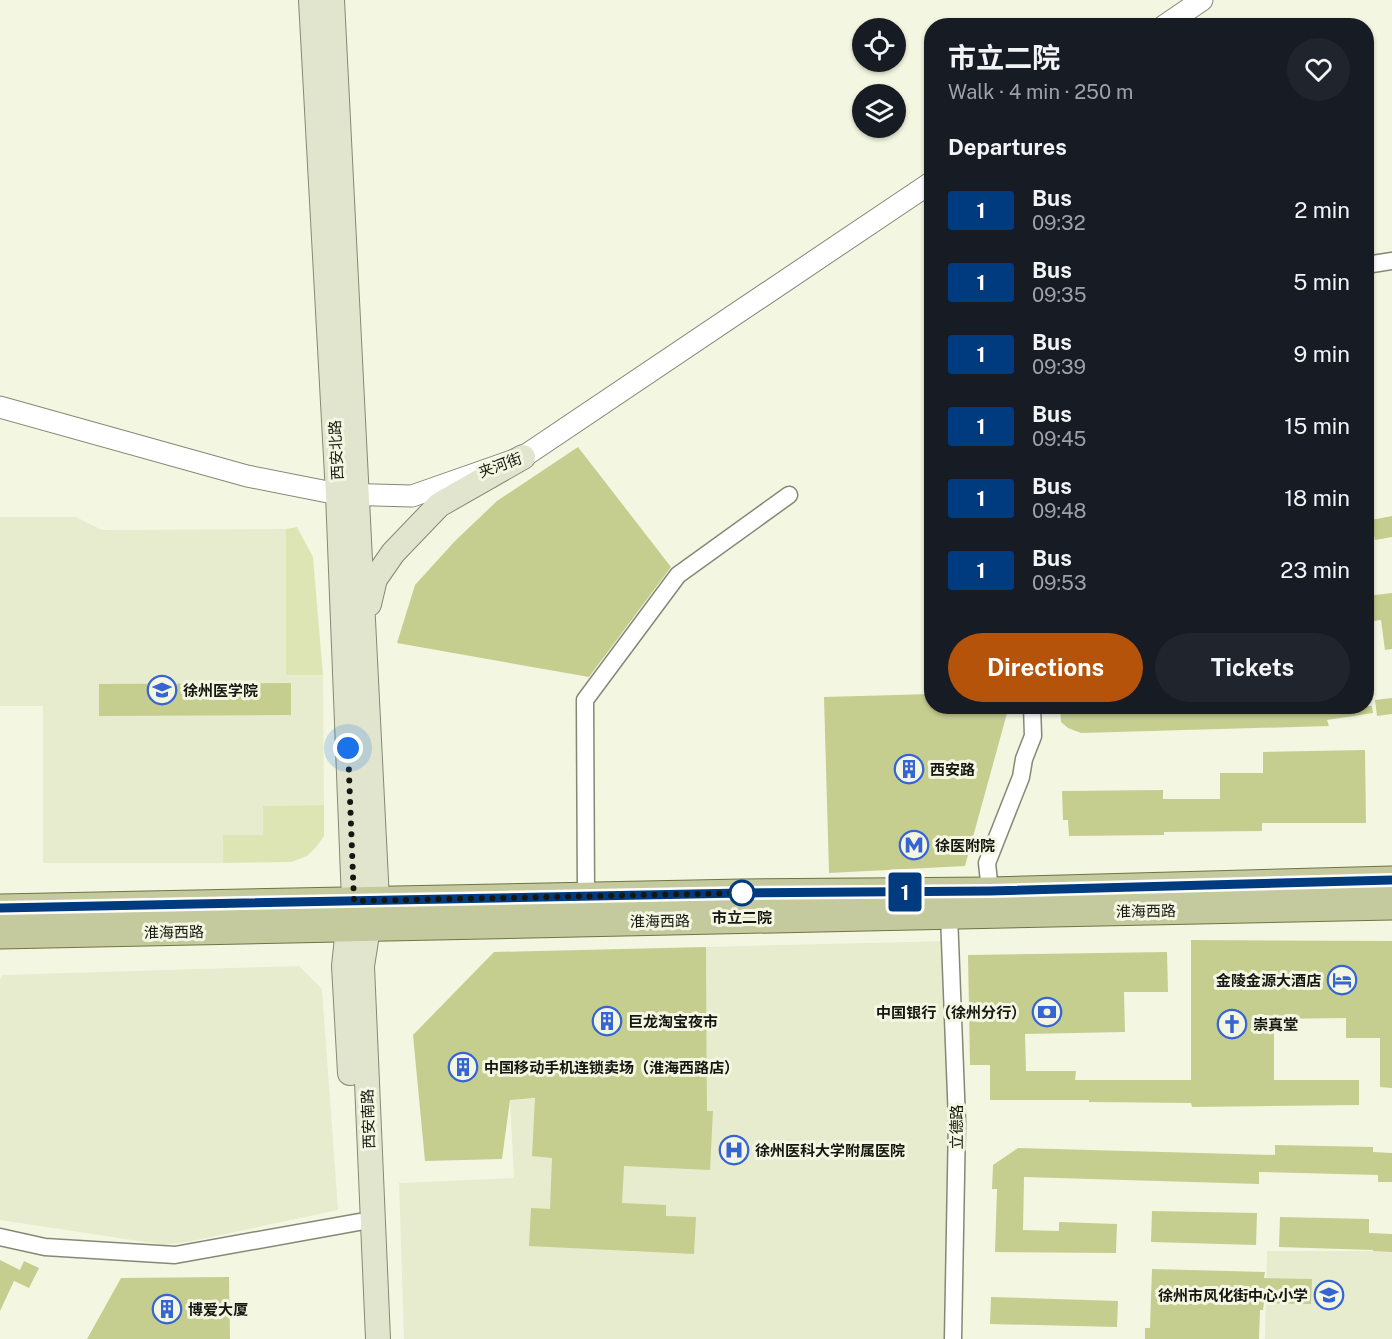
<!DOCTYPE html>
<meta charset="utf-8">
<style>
:root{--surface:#171b24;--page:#20242c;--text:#f1f3f6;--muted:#9ea1a6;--accent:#b45309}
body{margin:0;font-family:"Public Sans","Noto Sans SC",sans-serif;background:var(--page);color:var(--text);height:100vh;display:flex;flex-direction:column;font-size:22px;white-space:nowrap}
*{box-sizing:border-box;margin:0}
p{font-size:20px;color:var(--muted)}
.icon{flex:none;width:33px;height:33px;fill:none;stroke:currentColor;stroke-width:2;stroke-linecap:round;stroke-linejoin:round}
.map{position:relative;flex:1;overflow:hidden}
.details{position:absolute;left:924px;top:18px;width:450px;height:696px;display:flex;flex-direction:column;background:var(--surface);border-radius:24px;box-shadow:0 2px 4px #0004}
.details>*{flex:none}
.badge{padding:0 12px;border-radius:4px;font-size:21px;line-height:39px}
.controls{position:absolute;left:852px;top:18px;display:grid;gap:12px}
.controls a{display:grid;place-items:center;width:54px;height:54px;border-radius:50%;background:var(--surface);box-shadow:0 2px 4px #0004;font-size:30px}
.you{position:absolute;width:30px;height:30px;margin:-15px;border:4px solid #fff;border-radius:50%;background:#1a73e8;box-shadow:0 0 0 9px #1a73e833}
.map>.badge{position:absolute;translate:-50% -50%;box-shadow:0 0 0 3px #fff}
h2{padding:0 24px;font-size:22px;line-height:54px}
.round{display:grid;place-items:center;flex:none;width:63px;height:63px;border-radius:32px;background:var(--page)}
.head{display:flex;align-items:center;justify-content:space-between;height:102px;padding:0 24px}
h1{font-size:28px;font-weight:700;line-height:45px}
.action{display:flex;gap:12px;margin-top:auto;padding:12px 24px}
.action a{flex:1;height:69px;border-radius:36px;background:var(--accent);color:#fff;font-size:24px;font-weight:700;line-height:69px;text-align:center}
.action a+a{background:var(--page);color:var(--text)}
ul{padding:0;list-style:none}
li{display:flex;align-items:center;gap:18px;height:72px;padding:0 24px}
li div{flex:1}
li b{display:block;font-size:22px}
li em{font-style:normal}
li .badge{min-width:66px;font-weight:700;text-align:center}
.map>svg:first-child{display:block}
.built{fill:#e7ecce}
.green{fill:#dee5b5}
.building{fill:#c5ce8f}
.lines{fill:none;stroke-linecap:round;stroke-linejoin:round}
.minor-casing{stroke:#858875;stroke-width:19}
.tertiary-casing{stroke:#858875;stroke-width:23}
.secondary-casing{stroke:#858875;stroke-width:26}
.primary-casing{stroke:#6e7542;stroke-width:29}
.minor{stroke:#fff;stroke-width:16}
.tertiary{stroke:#fff;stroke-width:21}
.secondary{stroke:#e2e5ce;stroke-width:24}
.primary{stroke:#c5ca9e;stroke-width:27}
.line-casing{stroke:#fff;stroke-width:14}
.line{stroke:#003b80;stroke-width:9}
.walk{stroke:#161710;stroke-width:6;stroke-dasharray:0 10.8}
.stop-dot{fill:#fff;stroke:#003b80;stroke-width:3}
.labels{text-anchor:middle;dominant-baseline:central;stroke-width:6;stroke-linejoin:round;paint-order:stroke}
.street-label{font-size:15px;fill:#161710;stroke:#f3f7e1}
.poi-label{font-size:15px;font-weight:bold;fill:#161710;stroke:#f3f7e1;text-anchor:start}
.stop-label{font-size:15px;font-weight:bold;fill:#161710;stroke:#f3f7e1}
</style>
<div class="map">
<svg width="1392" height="1339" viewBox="0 0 1392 1339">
<rect width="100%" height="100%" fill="#f3f7e1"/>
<path class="built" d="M0,517H76L102,530L286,529V674L323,675L324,805L264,806L263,835H224L223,863H43V706H0Z
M950,941L957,1121L944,1339H404L399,1183L514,1178L510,1100L707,1091L706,947Z
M299,966L322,989L338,1210L192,1241L165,1245L0,1220V980L2,975Z
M1392,1234V1339H1265L1267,1251H1373Z"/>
<path class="green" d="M297,527L313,557L323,675H286V529Z
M324,805V836L317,846L307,856L291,862L223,863V835H263V806Z"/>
<path class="building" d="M578,447L671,567L589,677L397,643L415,585L455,541L497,501Z
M1392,516V537L1375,540L1371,520Z
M1392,593V649L1385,650L1381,620L1366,622V596Z
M291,683V715L99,716V684Z
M932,694V706H1009L965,866L829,873L824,697Z
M1392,698V714L1377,716L1375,700Z
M1060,706H1372L1373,713L1327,720L1329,726L1081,733L1068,728L1061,722Z
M1365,750L1366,823H1262V831L1164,832V835L1069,836L1068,820H1063L1062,791L1163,790V799H1220V773H1263V752Z
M1191,940L1392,941V1088L1380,1087V1038H1346V1018L1274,1019V1080H1359V1105L1192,1107L1191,1103L1089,1102V1100H990V1065H970L968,955L1167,952L1168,992H1124L1125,1032L1025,1034L1026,1071H1076L1075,1080H1191Z
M706,947L707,1111H713L710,1170L624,1166L622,1203L666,1205V1216L696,1217L694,1254L529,1246L531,1208L550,1209L552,1158L532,1156L535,1098L510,1100L502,1159L425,1161L413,1035L494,952Z
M1275,1145L1373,1147V1152L1392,1153V1182H1378V1175L1259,1172V1184L1024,1177L1023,1230L1059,1231V1222L1117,1224L1116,1253L995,1252L997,1189H992L993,1165L1018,1148L1275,1155Z
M1152,1211L1257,1213L1256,1245L1151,1242Z
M1280,1217L1369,1219V1233L1392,1234V1252L1373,1251V1250L1279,1247Z
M0,1260L20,1270L24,1261L39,1268L29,1288L14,1281L0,1311Z
M1152,1269L1265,1272L1264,1278L1312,1279L1311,1304L1264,1303L1263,1310H1260L1259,1339H1145V1328H1150Z
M229,1277L230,1339H87L121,1278Z
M991,1297L1118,1301L1117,1327L990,1324Z"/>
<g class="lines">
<g class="minor-casing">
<path id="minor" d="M1366,265L1392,261
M990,891L987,863L1021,777L1024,759L1033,736L1032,706
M586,896L585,700L678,575L789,495
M949,915L957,1121L953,1339
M0,1237L45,1247L175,1255L359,1222"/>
</g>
<g class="tertiary-casing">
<path id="tertiary" d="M1164,26L1202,0
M0,407L247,476L338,494L412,496L523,457L932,182"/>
</g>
<g class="secondary-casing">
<path id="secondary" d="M311,0L338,494L354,901L348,928L344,966L350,1073
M332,0L377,900L368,928L362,966L378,1339
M369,604L375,579L393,553L439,505L523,457"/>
</g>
<g class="primary-casing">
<path id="primary" d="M0,908L742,893L990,891L1392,880
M0,935L1392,906"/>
</g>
<use href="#minor" class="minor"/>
<use href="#tertiary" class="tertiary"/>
<use href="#secondary" class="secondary"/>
<use href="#primary" class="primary"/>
</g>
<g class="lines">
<g class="line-casing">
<path id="line" d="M0,908L742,893L990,891L1392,880"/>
</g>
<use href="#line" class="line"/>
<path class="walk" d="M348,748L354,901L742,893"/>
</g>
<defs>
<g id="university-ring" transform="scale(1.5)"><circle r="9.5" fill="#f3f7e1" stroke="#3764d4" stroke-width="1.5"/><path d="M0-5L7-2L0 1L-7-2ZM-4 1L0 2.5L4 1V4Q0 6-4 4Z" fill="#3764d4"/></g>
<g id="building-ring" transform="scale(1.5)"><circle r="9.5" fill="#f3f7e1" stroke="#3764d4" stroke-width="1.5"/><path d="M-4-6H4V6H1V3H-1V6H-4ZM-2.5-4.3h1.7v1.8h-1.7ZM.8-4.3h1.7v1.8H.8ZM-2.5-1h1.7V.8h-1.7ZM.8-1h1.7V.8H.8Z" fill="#3764d4"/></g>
<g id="metro-ring" transform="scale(1.5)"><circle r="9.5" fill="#f3f7e1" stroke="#3764d4" stroke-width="1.5"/><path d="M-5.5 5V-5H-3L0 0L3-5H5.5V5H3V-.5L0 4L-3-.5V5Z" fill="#3764d4"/></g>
<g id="hotel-ring" transform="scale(1.5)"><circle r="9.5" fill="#f3f7e1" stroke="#3764d4" stroke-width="1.5"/><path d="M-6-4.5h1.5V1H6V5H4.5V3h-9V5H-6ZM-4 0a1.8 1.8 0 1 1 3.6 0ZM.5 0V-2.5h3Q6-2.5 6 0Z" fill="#3764d4"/></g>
<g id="bank-ring" transform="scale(1.5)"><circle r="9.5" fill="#f3f7e1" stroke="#3764d4" stroke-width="1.5"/><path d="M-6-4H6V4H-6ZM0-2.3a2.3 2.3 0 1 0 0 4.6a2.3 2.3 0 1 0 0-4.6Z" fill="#3764d4"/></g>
<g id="church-ring" transform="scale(1.5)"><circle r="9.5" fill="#f3f7e1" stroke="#3764d4" stroke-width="1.5"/><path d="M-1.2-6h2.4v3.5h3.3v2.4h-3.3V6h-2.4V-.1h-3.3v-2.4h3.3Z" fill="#3764d4"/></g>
<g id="hospital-ring" transform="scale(1.5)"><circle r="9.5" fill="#f3f7e1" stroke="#3764d4" stroke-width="1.5"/><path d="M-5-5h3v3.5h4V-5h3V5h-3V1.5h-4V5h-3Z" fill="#3764d4"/></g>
<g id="school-ring" transform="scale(1.5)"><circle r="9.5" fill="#f3f7e1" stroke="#3764d4" stroke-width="1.5"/><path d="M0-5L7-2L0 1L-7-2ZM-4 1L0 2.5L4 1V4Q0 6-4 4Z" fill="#3764d4"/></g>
</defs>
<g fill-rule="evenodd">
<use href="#university-ring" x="162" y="690"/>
<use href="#building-ring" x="909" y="769"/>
<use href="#metro-ring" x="914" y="845"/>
<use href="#hotel-ring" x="1342" y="980"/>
<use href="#bank-ring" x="1047" y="1012"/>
<use href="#building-ring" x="607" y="1021"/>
<use href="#church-ring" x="1232" y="1024"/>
<use href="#building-ring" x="463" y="1067"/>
<use href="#hospital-ring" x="734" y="1150"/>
<use href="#school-ring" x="1329" y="1295"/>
<use href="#building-ring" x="167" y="1309"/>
</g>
<circle class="stop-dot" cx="742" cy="893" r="12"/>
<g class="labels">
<g class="street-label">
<text transform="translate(336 450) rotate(-93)">西安北路</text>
<text transform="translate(500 465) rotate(-20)">夹河街</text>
<text transform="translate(1146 911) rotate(-1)">淮海西路</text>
<text transform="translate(660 921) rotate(-1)">淮海西路</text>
<text transform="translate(174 932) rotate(-1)">淮海西路</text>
<text transform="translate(368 1119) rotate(-92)">西安南路</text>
<text transform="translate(956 1127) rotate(-90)">立德路</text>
</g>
<g class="poi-label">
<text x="183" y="690">徐州医学院</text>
<text x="930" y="769">西安路</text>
<text x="935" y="845">徐医附院</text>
<text x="1321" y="980" text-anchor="end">金陵金源大酒店</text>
<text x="1026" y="1012" text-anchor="end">中国银行（徐州分行）</text>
<text x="628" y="1021">巨龙淘宝夜市</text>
<text x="1253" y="1024">崇真堂</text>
<text x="484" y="1067">中国移动手机连锁卖场（淮海西路店）</text>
<text x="755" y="1150">徐州医科大学附属医院</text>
<text x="1308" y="1295" text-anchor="end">徐州市风化街中心小学</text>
<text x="188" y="1309">博爱大厦</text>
</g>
<g class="stop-label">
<text x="742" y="917">市立二院</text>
</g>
</g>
</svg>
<div class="controls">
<a><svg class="icon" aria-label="locate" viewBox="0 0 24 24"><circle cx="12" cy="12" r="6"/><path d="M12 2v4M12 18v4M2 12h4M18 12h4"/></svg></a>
<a><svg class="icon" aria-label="layers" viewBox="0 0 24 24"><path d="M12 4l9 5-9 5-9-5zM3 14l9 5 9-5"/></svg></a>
</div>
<div class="you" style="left:348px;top:748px"></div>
<b class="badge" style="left:905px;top:892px;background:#003b80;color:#fff">1</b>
<section class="details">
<div class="head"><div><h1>市立二院</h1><p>Walk · 4 min · 250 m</p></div><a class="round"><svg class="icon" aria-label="heart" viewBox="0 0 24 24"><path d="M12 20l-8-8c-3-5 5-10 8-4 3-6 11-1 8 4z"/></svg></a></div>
<h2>Departures</h2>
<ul>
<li><span class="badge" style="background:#003b80;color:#fff">1</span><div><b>Bus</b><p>09:32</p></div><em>2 min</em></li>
<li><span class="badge" style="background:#003b80;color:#fff">1</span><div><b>Bus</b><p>09:35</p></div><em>5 min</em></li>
<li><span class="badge" style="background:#003b80;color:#fff">1</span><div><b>Bus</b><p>09:39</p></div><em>9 min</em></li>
<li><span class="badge" style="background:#003b80;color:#fff">1</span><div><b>Bus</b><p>09:45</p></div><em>15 min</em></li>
<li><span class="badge" style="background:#003b80;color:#fff">1</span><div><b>Bus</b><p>09:48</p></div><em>18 min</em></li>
<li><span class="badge" style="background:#003b80;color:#fff">1</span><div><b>Bus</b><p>09:53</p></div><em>23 min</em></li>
</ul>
<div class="action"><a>Directions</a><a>Tickets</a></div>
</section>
</div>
